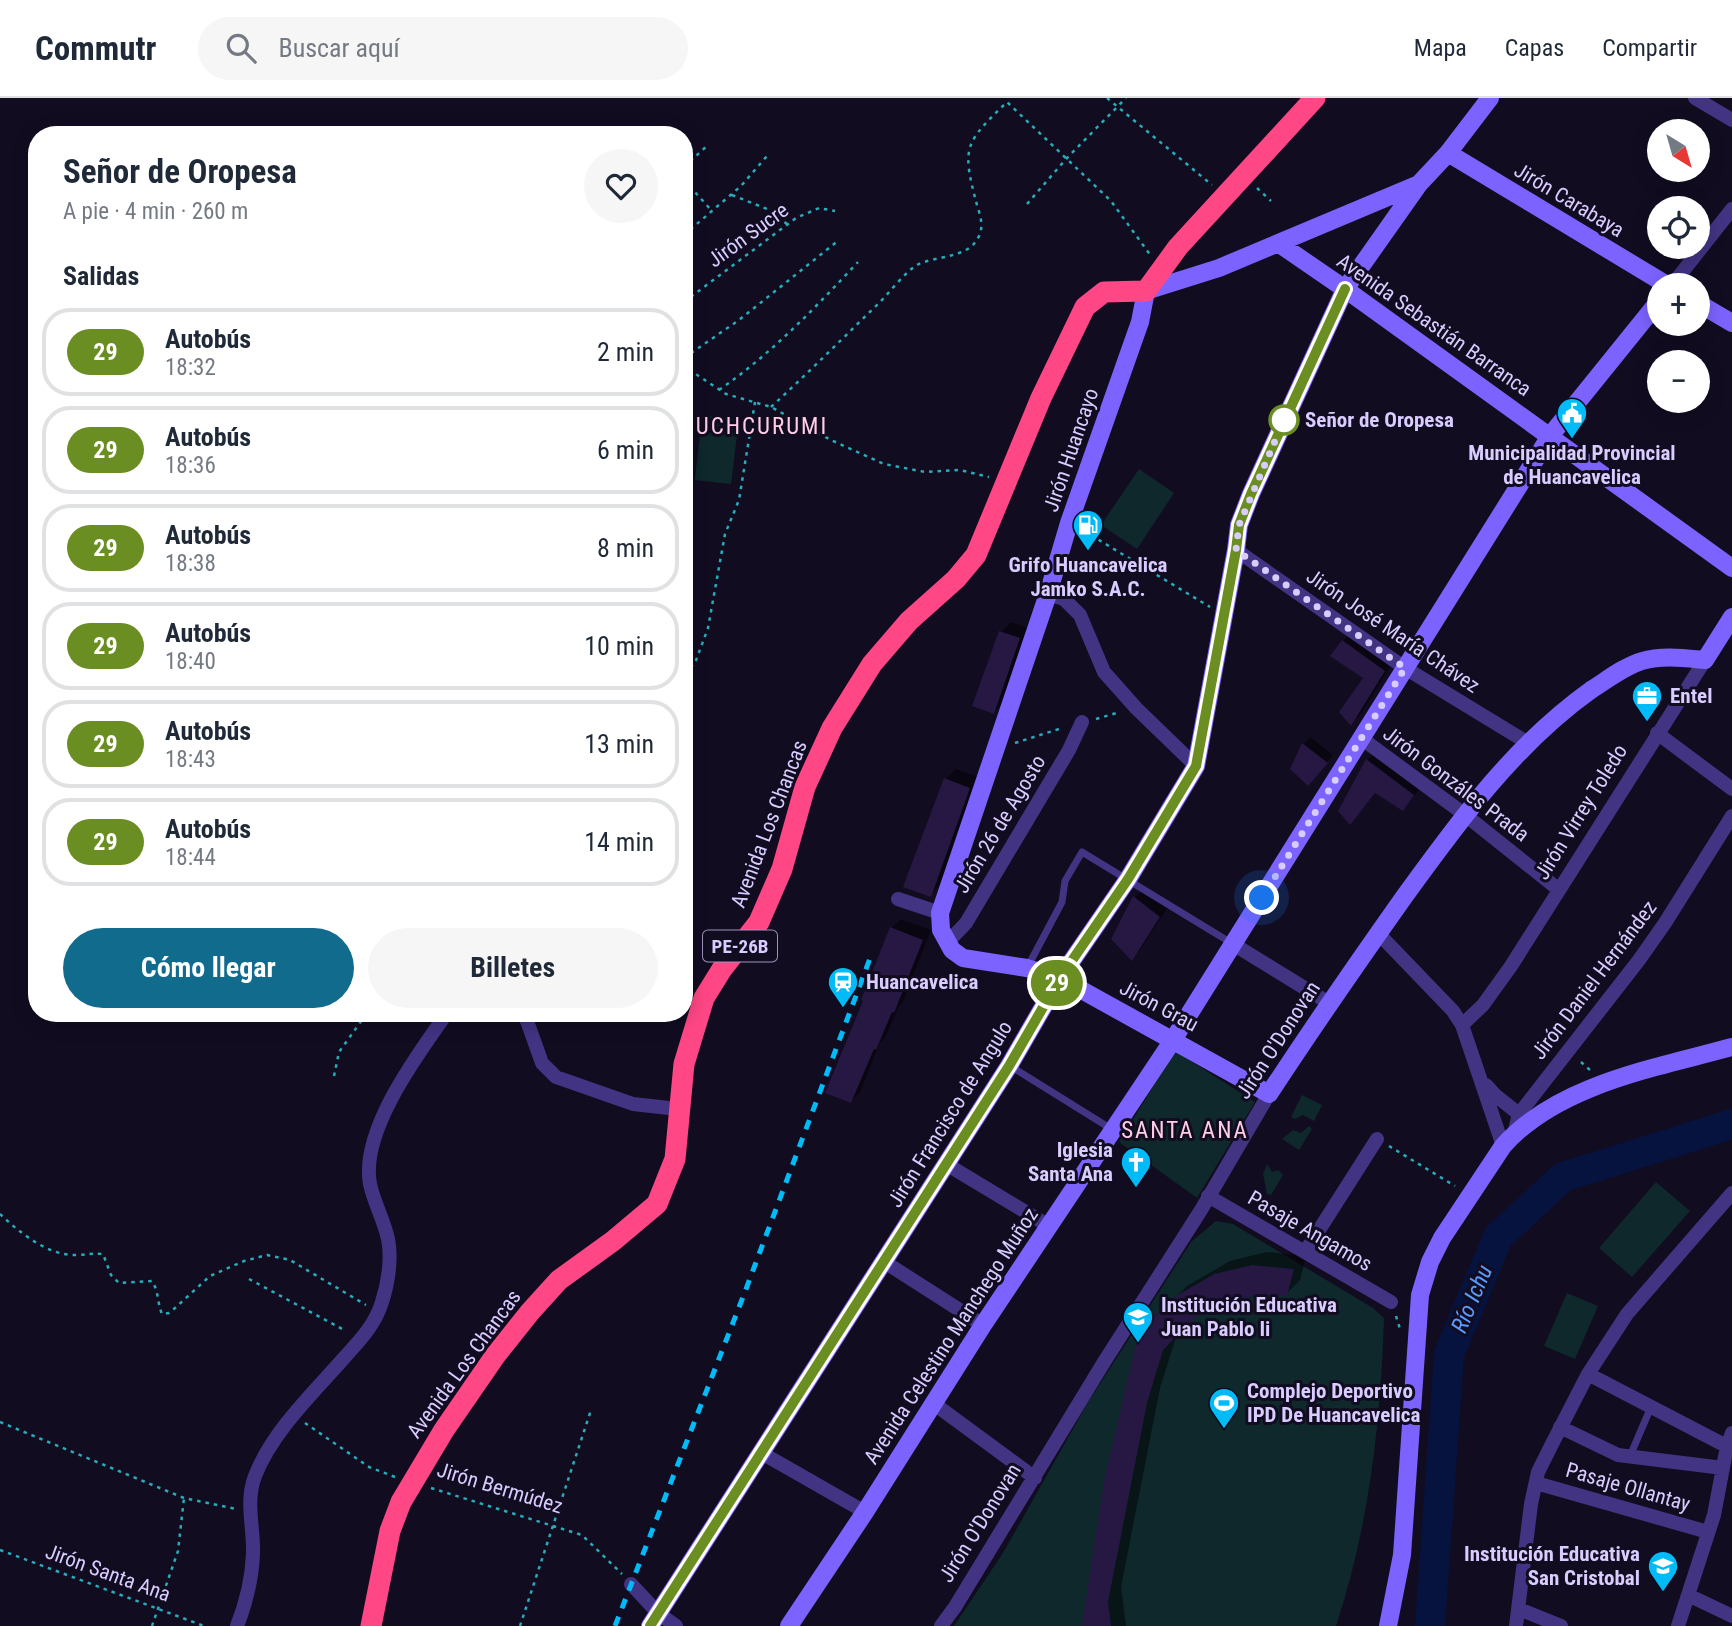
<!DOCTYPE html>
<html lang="es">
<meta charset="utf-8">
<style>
:root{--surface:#fff;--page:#f6f6f7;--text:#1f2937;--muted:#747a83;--line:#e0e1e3;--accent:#116b8d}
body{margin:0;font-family:"Roboto Condensed",sans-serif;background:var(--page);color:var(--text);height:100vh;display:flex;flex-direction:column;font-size:26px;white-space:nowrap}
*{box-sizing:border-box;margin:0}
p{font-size:23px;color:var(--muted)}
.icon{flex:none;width:38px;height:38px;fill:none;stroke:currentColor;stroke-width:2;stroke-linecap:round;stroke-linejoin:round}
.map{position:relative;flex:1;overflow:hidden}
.side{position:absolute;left:28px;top:28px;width:665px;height:896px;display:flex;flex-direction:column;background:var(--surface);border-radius:28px;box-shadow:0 4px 18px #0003}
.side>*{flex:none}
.badge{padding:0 14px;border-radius:23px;font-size:24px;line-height:46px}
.needle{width:46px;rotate:143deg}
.fabs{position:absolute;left:1647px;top:21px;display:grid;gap:14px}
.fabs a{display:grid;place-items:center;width:63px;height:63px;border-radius:50%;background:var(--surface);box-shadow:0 4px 18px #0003;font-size:35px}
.you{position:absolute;width:35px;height:35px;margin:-18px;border:5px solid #fff;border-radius:50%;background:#1a73e8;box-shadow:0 0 0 10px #1a73e833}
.map>.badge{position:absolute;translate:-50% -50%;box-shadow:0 0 0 4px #fff}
h2{padding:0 35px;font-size:26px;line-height:63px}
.round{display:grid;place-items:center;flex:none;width:74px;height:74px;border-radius:37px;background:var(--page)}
.head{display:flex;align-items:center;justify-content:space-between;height:119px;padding:0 35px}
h1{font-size:33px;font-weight:700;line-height:52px}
.cta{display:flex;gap:14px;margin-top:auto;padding:14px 35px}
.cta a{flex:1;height:80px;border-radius:42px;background:var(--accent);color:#fff;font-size:28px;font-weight:700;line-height:80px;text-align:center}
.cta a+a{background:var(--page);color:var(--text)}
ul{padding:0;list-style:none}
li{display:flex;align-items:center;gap:21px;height:88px;margin:0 14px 10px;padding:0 21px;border:4px solid var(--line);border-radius:28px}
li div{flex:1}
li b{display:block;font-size:26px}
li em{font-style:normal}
li .badge{min-width:77px;font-weight:700;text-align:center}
header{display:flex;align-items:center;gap:42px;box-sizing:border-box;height:98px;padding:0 35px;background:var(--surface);border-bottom:2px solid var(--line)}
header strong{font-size:33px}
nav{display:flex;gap:38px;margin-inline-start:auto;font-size:24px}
.search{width:490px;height:63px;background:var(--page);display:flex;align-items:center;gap:18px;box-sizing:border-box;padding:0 24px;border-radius:38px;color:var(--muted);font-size:26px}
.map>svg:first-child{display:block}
.green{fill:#0e282b}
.shadow{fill:#0007}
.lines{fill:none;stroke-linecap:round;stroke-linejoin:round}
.river{stroke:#06133f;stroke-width:30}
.building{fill:#261743}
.path{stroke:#27acb8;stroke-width:2.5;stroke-dasharray:3.5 5;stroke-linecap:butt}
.lane{stroke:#423483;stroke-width:7}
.street{stroke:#423483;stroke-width:14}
.secondary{stroke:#7c63ff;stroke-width:18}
.highway{stroke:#ff4785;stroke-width:21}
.rail{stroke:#00bbf7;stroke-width:5;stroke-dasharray:10 9;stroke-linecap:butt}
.line-casing{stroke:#fff;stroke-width:16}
.line{stroke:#6b8e23;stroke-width:10}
.walk{stroke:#d9ccff;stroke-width:7;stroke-dasharray:0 12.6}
.stop-dot{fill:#fff;stroke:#6b8e23;stroke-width:3.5}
.labels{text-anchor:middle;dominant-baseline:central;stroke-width:6;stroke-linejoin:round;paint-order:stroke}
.shield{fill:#120c21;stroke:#9d92bc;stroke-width:2}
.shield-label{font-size:19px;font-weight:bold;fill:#d9ccff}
.street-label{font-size:21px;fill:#d9ccff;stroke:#120c21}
.stop-label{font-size:21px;font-weight:bold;fill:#d9ccff;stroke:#120c21;text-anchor:start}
.poi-label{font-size:21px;font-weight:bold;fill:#d9ccff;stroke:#120c21;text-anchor:start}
.neighbourhood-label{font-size:23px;letter-spacing:2px;fill:#ffcee6;stroke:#120c21}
.water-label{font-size:23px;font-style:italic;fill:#5a9bff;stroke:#120c21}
</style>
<header>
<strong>Commutr</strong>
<div class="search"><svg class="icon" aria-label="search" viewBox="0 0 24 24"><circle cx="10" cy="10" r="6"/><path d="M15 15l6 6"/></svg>Buscar aquí</div>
<nav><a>Mapa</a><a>Capas</a><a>Compartir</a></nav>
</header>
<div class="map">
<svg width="1732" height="1528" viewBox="0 0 1732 1528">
<rect width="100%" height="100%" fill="#120c21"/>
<path class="green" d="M702,317L739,321L731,386L695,382Z
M1139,371L1174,395L1137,451L1101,427Z
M1175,953L1255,1004L1197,1100L1119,1044Z
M1302,997L1322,1007L1314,1023L1303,1017L1295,1021L1291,1019Z
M1309,1028L1312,1031L1299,1052L1282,1041L1293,1032L1301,1035Z
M1267,1066L1272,1074L1278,1072L1283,1077L1271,1097L1267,1096L1263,1076Z
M1656,1084L1690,1113L1632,1179L1599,1150Z
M1216,1123L1233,1126L1373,1210L1384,1220C1381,1323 1369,1429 1336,1528H954L1003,1455L1087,1306L1191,1144Z
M1567,1195L1598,1208L1575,1261L1544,1248Z"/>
<path class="shadow" d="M1011,524L1029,530L1004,604L994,614L1001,534Z
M1353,533L1394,562L1361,616L1351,625L1366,580L1343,543Z
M1310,639L1333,657L1315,679L1292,671L1304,646Z
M1377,653L1423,687L1403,710L1376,694L1350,725L1367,662Z
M956,671L979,679L940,787L930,797L945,681Z
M1145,790L1168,809L1141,851L1132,860L1135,799Z
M901,821L931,832L903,904L899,908L885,940L880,945L860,994L851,1003L891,830Z
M1267,1154L1306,1158L1300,1182L1286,1196H1262L1228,1200L1194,1217L1177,1236L1160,1290L1121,1489L1126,1528H1085L1172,1203L1187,1188L1230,1163Z"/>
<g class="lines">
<path class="river" d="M1430,1528L1449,1256L1498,1139L1563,1079L1732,1026"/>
</g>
<path class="building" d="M999,533L1020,540L994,616L972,608Z
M1342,542L1385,573L1351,628L1339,614L1363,580L1330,558Z
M1302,645L1328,665L1308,688L1290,671Z
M1366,661L1414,697L1403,713L1375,695L1350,727L1338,713Z
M944,680L970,690L931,799L903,789Z
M1133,798L1160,819L1132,863L1111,841Z
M890,829L923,842L894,915L892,914L876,952L874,951L851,1005L825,995L863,903L861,902Z
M1252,1167L1294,1171L1287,1198L1262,1197L1229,1202L1194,1220L1163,1252L1147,1305L1108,1504L1111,1528H1082L1104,1383L1138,1237L1171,1201L1214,1176Z"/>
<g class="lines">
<path class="path" d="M1107,0L1212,87
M684,69L709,46
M684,82L712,113
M1257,90L1271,103
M732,97L767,111L787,126
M1027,106L1066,61L1126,0
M684,137L741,88L767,58
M684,204L796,120L819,110L835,113
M684,260L739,222L839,142
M684,265L688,271L726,296L771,309L831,342L884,366L925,374L960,372L989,379
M719,292C771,256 814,211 858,164
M771,309C808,275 843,240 879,205C889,195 906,173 917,167C936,157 969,161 979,138C984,127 980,117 977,107C961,48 965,45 1007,4L1111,103L1151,158
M1084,433L1210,509
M684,575L695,565L708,530L725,436L739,402L755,304
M1096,621L1120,614
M1015,645L1062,630
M1581,964L1591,973
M334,978L339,954L367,915
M1389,1048L1455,1088
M0,1116C19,1134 48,1158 76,1157C87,1157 91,1155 103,1156L111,1177L119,1185L152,1183C159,1194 157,1204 162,1216L169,1215L175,1210L210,1178L244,1163L267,1157L290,1162L366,1207
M249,1181L346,1233
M1396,1218L1400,1231
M0,1324L184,1400L236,1411
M305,1325L369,1369L395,1379
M431,1390L582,1437L622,1476
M0,1452L204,1528
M152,1528L178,1453L184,1400
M520,1528L591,1312"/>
<path class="lane" d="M1027,870L1062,804L1065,783L1082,754L1233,846
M1010,968L1113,1032
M1630,1358L1651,1309"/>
<path class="street" d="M1695,0L1732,22
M1672,187L1732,111
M1236,452L1405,570L1528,645
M1048,496L1064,501L1080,517L1104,574L1136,610L1196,668
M1657,635L1732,691
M1361,640L1464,716L1558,791
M898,801L940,815
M1378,835L1453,913L1462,927L1503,1048
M948,844L966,825L1069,652L1082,624
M1233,846L1329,905
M522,915L527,923L542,965L556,979L633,1006L678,1011
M1462,927L1483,907L1511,868L1705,562
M1486,987L1495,997L1519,1016
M1514,1036L1519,1016L1639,862L1665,825L1732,718
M946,1066L1049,1128
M1208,1098L1391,1204
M1305,1154L1377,1041
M883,1163L983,1227
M1588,1276L1732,1351
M933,1305L1035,1380
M1560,1329L1618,1357L1723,1370
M760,1354L865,1414
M1536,1385L1708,1434
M631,1486L658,1515L676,1528
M1688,1497L1732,1518
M1519,1511L1561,1528
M237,1528C246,1505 252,1481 253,1456C254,1429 245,1404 255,1378C272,1334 313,1295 344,1260C360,1242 375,1227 382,1204C388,1186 392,1160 388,1141C384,1122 374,1105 370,1086C360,1033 418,956 447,915
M941,1528L955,1509L1104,1264L1201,1112L1269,996
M1516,1528L1531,1406L1538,1374L1552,1346L1588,1276L1627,1216L1732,1095
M1678,1528L1714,1417L1727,1348L1732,1335"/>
<path class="secondary" d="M1490,0L1448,55L1419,86L1219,170L1146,193L1140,224L1069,425L1048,496L940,815L941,832L952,852L963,860L1027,870L1060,880L1269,996C1313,929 1358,864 1404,799C1459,723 1514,647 1591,592C1607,582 1623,569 1642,563C1662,557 1684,560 1705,562L1732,519
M1448,55L1667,187
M1278,145L1345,191L1732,470
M1698,205L1732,225
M650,1528L1009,968L1060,880L1128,781L1196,668L1236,452L1239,427L1251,396L1345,191L1419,86
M789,1528L865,1414L983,1227L1173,942L1550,338L1659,203
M1388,1528L1402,1457L1420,1197L1430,1164L1442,1140L1503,1048C1558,986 1656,970 1732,949"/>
<path class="highway" d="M371,1528L390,1433L401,1404L444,1332L495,1258L530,1214L559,1182L613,1143L657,1106L675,1061L684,966L704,900L722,871L759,824L782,771L805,689L832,630L872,566L909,523L956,481L976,457L1041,300L1085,209L1104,194L1146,193L1178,149L1315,0"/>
<path class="rail" d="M615,1528L743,1199L872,855"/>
</g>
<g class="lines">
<g class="line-casing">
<path id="line" d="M650,1528L1009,968L1060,880L1128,781L1196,668L1236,452L1239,427L1251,396L1345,191"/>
</g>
<use href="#line" class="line"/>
<path class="walk" d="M1262,800L1405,570L1236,452L1239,427L1284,322"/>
</g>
<defs>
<g id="civic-pin" transform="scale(1.575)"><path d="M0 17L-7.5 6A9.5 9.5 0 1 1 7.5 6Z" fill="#00bbf7" stroke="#120c21"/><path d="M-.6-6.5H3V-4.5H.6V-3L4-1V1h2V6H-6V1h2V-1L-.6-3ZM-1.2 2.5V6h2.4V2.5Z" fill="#fff"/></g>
<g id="fuel-pin" transform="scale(1.575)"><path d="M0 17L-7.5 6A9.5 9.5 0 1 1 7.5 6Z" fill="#00bbf7" stroke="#120c21"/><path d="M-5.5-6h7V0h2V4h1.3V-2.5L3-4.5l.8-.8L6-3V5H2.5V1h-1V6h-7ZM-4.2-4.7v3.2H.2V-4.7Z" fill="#fff"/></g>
<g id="office-pin" transform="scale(1.575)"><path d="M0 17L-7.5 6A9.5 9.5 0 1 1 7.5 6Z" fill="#00bbf7" stroke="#120c21"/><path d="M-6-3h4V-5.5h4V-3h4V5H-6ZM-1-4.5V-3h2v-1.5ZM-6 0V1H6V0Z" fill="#fff"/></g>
<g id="station-pin" transform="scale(1.575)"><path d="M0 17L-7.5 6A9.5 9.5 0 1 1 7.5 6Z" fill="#00bbf7" stroke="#120c21"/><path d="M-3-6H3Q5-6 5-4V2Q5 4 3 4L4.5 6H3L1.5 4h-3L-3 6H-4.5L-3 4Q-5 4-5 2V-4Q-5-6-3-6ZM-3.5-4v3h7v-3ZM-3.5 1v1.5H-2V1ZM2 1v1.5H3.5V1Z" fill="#fff"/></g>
<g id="church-pin" transform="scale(1.575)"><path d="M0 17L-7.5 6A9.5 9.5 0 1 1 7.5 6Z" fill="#00bbf7" stroke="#120c21"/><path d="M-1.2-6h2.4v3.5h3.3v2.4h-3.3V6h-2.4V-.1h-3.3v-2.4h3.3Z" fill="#fff"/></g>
<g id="school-pin" transform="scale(1.575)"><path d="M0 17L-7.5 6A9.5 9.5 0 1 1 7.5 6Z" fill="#00bbf7" stroke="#120c21"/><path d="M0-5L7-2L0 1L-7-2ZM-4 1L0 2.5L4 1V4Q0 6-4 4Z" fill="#fff"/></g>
<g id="stadium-pin" transform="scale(1.575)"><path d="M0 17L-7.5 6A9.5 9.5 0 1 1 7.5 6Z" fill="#00bbf7" stroke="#120c21"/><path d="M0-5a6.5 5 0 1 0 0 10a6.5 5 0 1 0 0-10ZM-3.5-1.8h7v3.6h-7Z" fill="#fff"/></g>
</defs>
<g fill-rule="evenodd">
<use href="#civic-pin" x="1572" y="315"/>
<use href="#fuel-pin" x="1088" y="427"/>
<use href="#office-pin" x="1647" y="598"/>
<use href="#station-pin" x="843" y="884"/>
<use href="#church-pin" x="1136" y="1064"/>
<use href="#school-pin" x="1138" y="1219"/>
<use href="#stadium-pin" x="1224" y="1305"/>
<use href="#school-pin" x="1663" y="1468"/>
</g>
<circle class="stop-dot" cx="1284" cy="322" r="14"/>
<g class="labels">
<rect class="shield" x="703" y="832.5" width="74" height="31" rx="5"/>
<g class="shield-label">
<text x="740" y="848">PE-26B</text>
</g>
<g class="street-label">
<text transform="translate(1569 102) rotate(31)">Jirón Carabaya</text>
<text transform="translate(748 137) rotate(-36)">Jirón Sucre</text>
<text transform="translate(1434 227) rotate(35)">Avenida Sebastián Barranca</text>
<text transform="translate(1071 352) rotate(-71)">Jirón Huancayo</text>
<text transform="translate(1393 533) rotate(34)">Jirón José María Chávez</text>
<text transform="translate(1456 686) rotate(37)">Jirón Gonzáles Prada</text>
<text transform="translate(1581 714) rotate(-58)">Jirón Virrey Toledo</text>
<text transform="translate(769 726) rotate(-69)">Avenida Los Chancas</text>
<text transform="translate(1000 726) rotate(-59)">Jirón 26 de Agosto</text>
<text transform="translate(1594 882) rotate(-53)">Jirón Daniel Hernández</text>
<text transform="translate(1159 908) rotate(28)">Jirón Grau</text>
<text transform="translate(1278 942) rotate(-57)">Jirón O'Donovan</text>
<text transform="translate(950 1016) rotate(-58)">Jirón Francisco de Angulo</text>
<text transform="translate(1310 1133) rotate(30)">Pasaje Angamos</text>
<text transform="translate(951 1238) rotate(-57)">Avenida Celestino Manchego Muñoz</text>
<text transform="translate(464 1266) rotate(-54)">Avenida Los Chancas</text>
<text transform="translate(1628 1389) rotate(16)">Pasaje Ollantay</text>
<text transform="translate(500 1390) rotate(17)">Jirón Bermúdez</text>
<text transform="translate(980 1425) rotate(-58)">Jirón O'Donovan</text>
<text transform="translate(108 1475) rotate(20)">Jirón Santa Ana</text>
</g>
<g class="stop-label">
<text x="1305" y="322">Señor de Oropesa</text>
</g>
<g class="poi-label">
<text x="1572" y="355" text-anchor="middle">Municipalidad Provincial<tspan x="1572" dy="24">de Huancavelica</tspan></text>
<text x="1088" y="467" text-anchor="middle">Grifo Huancavelica<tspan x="1088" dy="24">Jamko S.A.C.</tspan></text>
<text x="1670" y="598">Entel</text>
<text x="866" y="884">Huancavelica</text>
<text x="1113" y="1052" text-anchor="end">Iglesia<tspan x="1113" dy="24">Santa Ana</tspan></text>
<text x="1161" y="1207">Institución Educativa<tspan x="1161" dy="24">Juan Pablo Ii</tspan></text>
<text x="1247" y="1293">Complejo Deportivo<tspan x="1247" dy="24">IPD De Huancavelica</tspan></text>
<text x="1640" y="1456" text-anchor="end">Institución Educativa<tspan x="1640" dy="24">San Cristobal</tspan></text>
</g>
<g class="neighbourhood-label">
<text x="762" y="328">UCHCURUMI</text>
<text x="1185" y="1032">SANTA ANA</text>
</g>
<g class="water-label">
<text transform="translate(1472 1201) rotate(-67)">Río Ichu</text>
</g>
</g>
</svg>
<div class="fabs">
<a><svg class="needle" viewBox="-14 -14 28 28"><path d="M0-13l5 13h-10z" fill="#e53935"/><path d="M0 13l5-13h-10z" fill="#747a83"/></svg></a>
<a><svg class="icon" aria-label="locate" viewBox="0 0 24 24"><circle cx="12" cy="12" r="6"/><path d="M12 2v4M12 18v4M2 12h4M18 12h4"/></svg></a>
<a>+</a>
<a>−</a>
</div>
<div class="you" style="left:1262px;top:800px"></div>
<b class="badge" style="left:1057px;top:885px;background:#6b8e23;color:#fff">29</b>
<section class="side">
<div class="head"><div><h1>Señor de Oropesa</h1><p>A pie · 4 min · 260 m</p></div><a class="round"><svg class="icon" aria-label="heart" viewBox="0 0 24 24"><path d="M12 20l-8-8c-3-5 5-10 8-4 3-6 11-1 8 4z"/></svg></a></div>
<h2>Salidas</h2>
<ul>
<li><span class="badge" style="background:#6b8e23;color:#fff">29</span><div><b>Autobús</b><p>18:32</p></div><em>2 min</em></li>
<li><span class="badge" style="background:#6b8e23;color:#fff">29</span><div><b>Autobús</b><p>18:36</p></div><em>6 min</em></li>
<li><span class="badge" style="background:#6b8e23;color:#fff">29</span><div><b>Autobús</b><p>18:38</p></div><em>8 min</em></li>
<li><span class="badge" style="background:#6b8e23;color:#fff">29</span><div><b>Autobús</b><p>18:40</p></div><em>10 min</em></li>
<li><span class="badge" style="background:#6b8e23;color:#fff">29</span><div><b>Autobús</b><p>18:43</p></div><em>13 min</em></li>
<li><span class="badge" style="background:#6b8e23;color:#fff">29</span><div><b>Autobús</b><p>18:44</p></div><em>14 min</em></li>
</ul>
<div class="cta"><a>Cómo llegar</a><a>Billetes</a></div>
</section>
</div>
